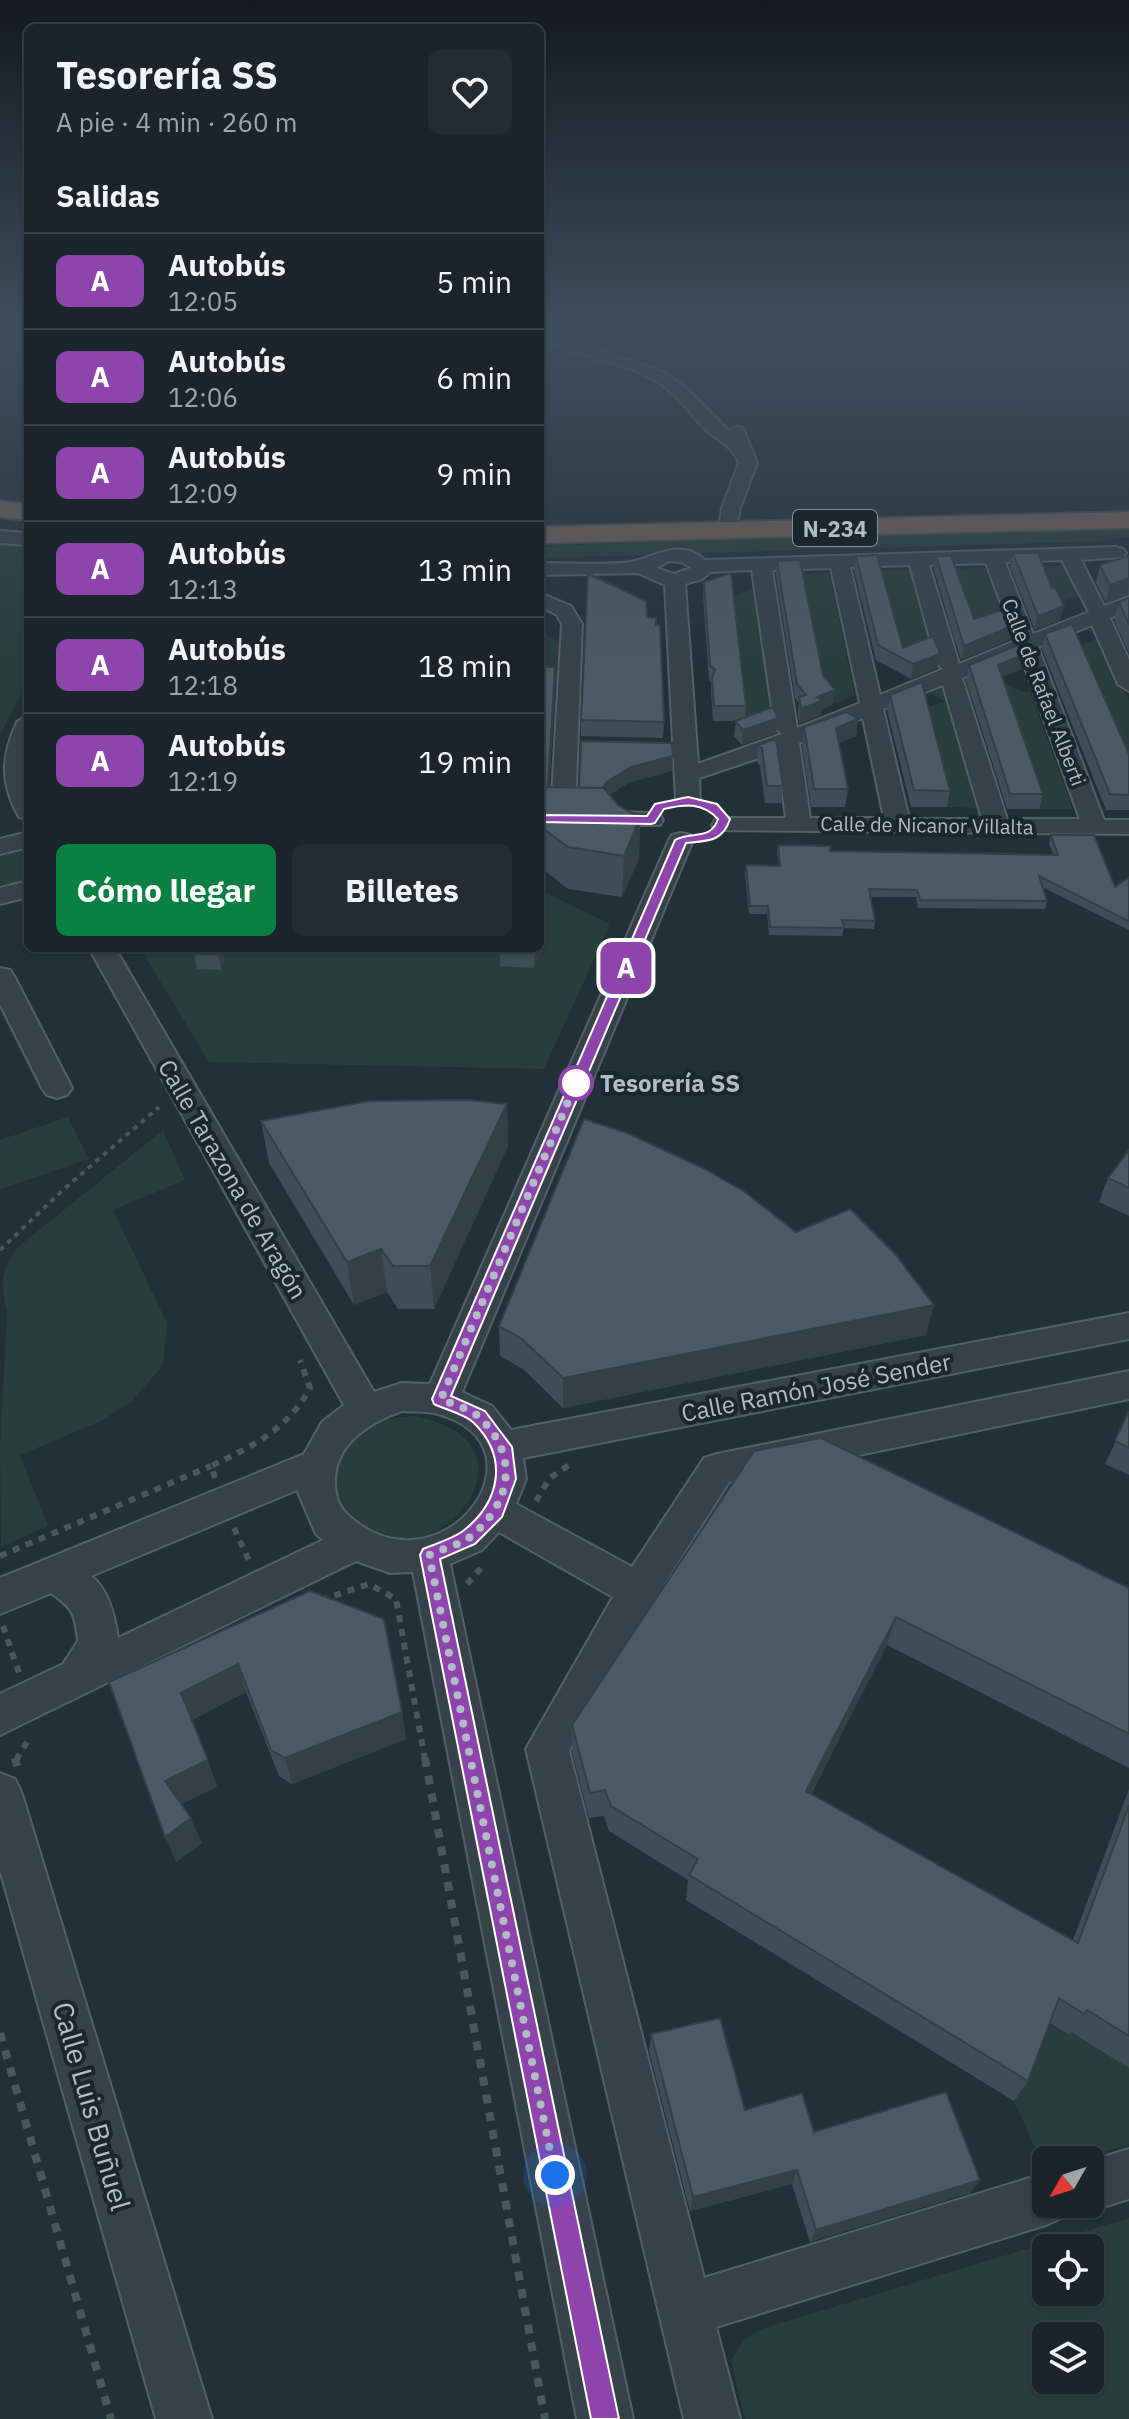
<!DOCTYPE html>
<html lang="es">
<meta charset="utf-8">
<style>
:root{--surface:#1a242a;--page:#232c32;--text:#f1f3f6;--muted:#9fa4a8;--line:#384147;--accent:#0b8043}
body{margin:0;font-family:"IBM Plex Sans",sans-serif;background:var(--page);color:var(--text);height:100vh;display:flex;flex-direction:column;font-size:30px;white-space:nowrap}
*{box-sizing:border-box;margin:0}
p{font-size:26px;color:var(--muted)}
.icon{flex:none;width:44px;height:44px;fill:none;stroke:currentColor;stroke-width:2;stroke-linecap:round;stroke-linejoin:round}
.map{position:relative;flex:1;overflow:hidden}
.drawer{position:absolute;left:24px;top:24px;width:520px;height:928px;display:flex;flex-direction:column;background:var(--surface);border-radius:12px;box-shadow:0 2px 6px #0004,0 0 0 2px var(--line)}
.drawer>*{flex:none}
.badge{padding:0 16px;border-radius:12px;font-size:28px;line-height:52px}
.needle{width:52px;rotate:231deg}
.controls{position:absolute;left:1032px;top:2146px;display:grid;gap:16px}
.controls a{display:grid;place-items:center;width:72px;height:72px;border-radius:12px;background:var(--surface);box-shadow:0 2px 6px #0004,0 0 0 2px var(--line);font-size:40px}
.you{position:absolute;width:40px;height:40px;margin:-20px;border:6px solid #fff;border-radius:50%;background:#1a73e8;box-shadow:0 0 0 12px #1a73e833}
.map>.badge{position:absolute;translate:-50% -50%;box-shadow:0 0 0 4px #fff}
h2{padding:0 32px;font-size:30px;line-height:72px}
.round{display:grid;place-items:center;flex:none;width:84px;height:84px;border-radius:12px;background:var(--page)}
.headline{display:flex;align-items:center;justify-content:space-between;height:136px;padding:0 32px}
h1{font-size:38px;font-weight:700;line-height:60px}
.cta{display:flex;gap:16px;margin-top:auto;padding:16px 32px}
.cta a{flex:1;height:92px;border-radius:12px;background:var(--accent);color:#fff;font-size:32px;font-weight:700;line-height:92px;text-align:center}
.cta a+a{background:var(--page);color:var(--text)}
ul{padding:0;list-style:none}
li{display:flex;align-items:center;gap:24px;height:96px;padding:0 32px;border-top:2px solid var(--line)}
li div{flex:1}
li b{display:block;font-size:30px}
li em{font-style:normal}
li .badge{min-width:88px;font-weight:700;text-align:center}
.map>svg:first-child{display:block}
.green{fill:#283e3a;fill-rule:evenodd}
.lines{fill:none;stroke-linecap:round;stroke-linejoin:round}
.minor-casing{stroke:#545f67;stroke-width:4}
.highway-casing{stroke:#414c54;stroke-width:4}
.path-far2{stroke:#465a59;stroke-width:4;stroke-dasharray:5 5;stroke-linecap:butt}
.path-far1{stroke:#465a59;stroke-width:6;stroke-dasharray:7 7;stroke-linecap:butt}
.path{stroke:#465a59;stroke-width:8;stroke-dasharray:9 9;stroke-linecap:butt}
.minor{fill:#364149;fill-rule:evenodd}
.highway{fill:#6f5f54;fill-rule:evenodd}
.wall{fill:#404d56}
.shaded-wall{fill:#343f46}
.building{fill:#4b5a64;stroke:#343f46;stroke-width:2}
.line{fill:#8e44ad;stroke:#fff;stroke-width:2}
.walk{stroke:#b1bcc5;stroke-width:8;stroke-dasharray:0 14.4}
.stop-dot{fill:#fff;stroke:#8e44ad;stroke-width:4}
.labels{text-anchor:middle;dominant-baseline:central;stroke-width:8;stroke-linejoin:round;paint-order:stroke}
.far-street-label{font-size:20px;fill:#b1bcc5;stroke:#1b262e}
.shield{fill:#1b262e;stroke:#848f98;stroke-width:2}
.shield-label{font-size:22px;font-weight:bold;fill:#b1bcc5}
.stop-label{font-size:24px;font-weight:bold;fill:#b1bcc5;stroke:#1b262e;text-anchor:start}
.street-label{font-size:24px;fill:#b1bcc5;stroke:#1b262e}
.near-street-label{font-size:28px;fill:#b1bcc5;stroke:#1b262e}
</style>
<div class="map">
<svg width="1129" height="2419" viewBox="0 0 1129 2419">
<rect width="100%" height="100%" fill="#233038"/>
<path class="green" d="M1129,528V537L1106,541L540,558V546Z
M0,543L28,546V681L0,735Z
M1034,566H1069L1083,595L1037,609Z
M985,568L1005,622L948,643L940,619H962L950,569Z
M915,570L938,647L889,667L876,660L874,651H897L879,571Z
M829,573L855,695L836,704L828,699L799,574Z
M752,588H760L779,726L744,721L731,599Z
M1096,623L1129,701V778L1041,645L1071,649L1100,637L1082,628Z
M544,634L559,642L557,683H540V636Z
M963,675L982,685L998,679L1020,691L1030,692L1073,809H1039L1001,697L964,696L958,677Z
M948,682L979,808L947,807L924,719L890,718L886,706L915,713L944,701L923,689Z
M28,848V882L0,890V855Z
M540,890L610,924L544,1069L209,1062L140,948H540Z
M68,1117L89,1159L0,1189V1140Z
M163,1130L185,1180L113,1210L167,1323L163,1365L131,1402L99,1422L20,1455L48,1526L1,1547L0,1447L7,1312C0,1281 0,1272 18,1247Z
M414,1416C559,1443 425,1600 345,1515C317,1485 339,1440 372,1425C386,1418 399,1417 414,1416Z
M1044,2020L1068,2035L1071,2032L1129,2066V2144L1076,2160H1046L1045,2170L1014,2101Z
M1129,2218V2419H745L731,2360L745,2339L764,2328ZM1046,2248H1090V2292H1046ZM1046,2336H1090V2380H1046Z"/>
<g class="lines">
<g class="minor-casing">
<path id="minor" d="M540,331H552L574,342L665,373L686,388L729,431L737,427L743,428L757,463L740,508L735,535H721L719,531L722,508L739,463C733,446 718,441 705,429C689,413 677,393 656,381C620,360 576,358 540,337Z
M0,531L28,533V545L0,543Z
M1116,547L1123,549L1126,553L1123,557L1081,560L1104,606L1129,597V610L1110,618L1129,660V691L1118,684L1092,625L1038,647L1104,820H1129V834L715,830L712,825L715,820L724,818H786L777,752L699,778L700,800L696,805H680L676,800L665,585L638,573L540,575V563C563,563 615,566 635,561C658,555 682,539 705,560ZM1062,560L1089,612L1033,634L1005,562ZM669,561L682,562L691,568L674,574L656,568ZM986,563L1015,641L959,664L929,565ZM910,565L937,664L943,669L880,695L850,567ZM831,568L860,703L797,728L772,570ZM752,570L775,728L782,734L698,764L685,584L702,579L710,572ZM1020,654L1080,819H1007L962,678ZM943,685L982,819H909L883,709ZM863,718L884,818H810L799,743Z
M540,593L571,606L582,624L575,811L651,813L660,815L663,820L660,825H540V811H551L562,624L557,615L540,606Z
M28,715L25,767L28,819L19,817C0,784 1,757 17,722Z
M28,832V847L0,854V839Z
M681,833L690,835L693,840L462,1392L492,1406L511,1430L1129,1313V1339L523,1458L526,1479L516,1504L632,1567L704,1458L717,1454L1129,1371V1399L729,1482L652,1603L569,1751L704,2278L1046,2173V2204H1070L1064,2217L1046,2225L716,2327L740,2419H684L526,1749L613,1597L499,1532L482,1550L450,1564L633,2419H577L413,1572L390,1573L356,1561L0,1735V1694L63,1664L78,1641C75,1614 74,1609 51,1593L0,1614V1578L304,1454L322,1422L344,1405L89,948H115L374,1392L402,1383L430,1384L669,840L672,835ZM402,1411C413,1412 428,1411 438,1414C554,1447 442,1597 350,1517C338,1507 335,1496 335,1480C336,1443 370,1422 402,1411ZM297,1490L316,1534L323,1540L118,1638C115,1617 109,1589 91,1576Z
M28,881V897L0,904V888Z
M0,968L10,970L14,976L72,1088L67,1095L57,1098L47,1095L42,1088L0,1004Z
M0,1773L15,1779L22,1794L212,2419H156L0,1870Z
M1129,2149V2199L1090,2211L1072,2204H1090V2161Z"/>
</g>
<g class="highway-casing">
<path id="highway" d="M0,501L28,504V520L0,517Z
M1129,512V528L540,543V527Z"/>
</g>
<path class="path-far2" d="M0,1250L63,1190L159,1107"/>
<path class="path-far1" d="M215,1478L211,1466C253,1446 287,1430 310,1388L300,1360
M536,1501L550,1478L572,1463
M234,1528L250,1563
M0,1556L211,1466
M467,1584L482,1567
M321,1600L369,1584L396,1599L425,1760
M3,1626L19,1673
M16,1760L30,1737"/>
<path class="path" d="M15,1758L17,1766
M425,1758L545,2419
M0,2033L111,2419"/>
<use href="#minor" class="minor"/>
<use href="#highway" class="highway"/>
</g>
<path class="wall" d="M1013,553L1060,620L1035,630L1010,567Z
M856,556L903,648L940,654L937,668L911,679L876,660L854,570Z
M936,556L974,619L1011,639L961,660L934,570Z
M1129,556V595L1106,602L1096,583L1100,565Z
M777,561L823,675L835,690L833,705L822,709L821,715L799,724L798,712L799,703L795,698L776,575Z
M704,582L746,706L745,718H778L776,733L742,745L734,736L736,721H713L711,692V682L709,680L703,596Z
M1129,598V653L1114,620L1119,602Z
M647,617L664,722L663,738L581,736V720Z
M1045,634L1129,754V810H1106L1042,649Z
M1025,654L1022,669L1002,677L1043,794L1039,809H1007L966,680L969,665Z
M540,667H555L549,787L579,788L672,771L630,782L609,795L618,805L640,818L639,859L622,897L568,889L540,867Z
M890,695L950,791L947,807H911L887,710Z
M858,719L856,736L839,743L848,789L845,807H811L802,745L804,727Z
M776,739L783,786L781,803H765L760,766L757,762L758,745Z
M1051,835L1115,887L1129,877V930L1042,887L1047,901L1045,909L918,908L916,897H871L875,921L874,929L844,928L842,936L769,935L767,914H749L745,873L746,865L779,866L777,853L778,845L830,851L1053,855L1049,843Z
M546,940L534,968L500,966V948Z
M196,948H227L221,970L197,969L194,954Z
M507,1104L508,1146L434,1309H398L387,1292L354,1305L269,1163L261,1121Z
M1129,1150V1216L1099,1202L1108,1178Z
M499,1326L926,1335L563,1408L523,1369L500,1356Z
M1129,1413V1475L1105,1464Z
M754,1451L1129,1588V1768L887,1645L811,1794L1073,1940L1129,1789V2068L1071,2032L1069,2035L1050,2023L1028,2081L1014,2101L686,1900L688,1880L609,1831L604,1816L589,1818L572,1752V1725Z
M310,1591L402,1712L406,1739L292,1784L279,1776L246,1692L192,1720L217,1787L181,1804L202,1843L176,1862L109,1682Z
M651,2034L745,2110L814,2132L980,2180L970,2193L810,2242L792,2184L690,2211L649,2051Z"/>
<path class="shaded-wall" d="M1129,578L1128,594L1106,602L1110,585Z
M1064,606L1060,620L1035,630L1038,616Z
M1014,625L1011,639L961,660L964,646Z
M940,654L937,668L911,679L913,664Z
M1025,654L1022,669L995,680L998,665Z
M555,667L556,683L548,808V792Z
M835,690L833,705L822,709L821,715L799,724L801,709L817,697Z
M778,718L776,733L742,745L743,730Z
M858,719L856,736L834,745L836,728Z
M673,756L672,771L630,782L608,796L598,793L608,781L631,767Z
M640,818L639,859L622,897L624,856Z
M546,925V940L534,968V952L536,948H540V938Z
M220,948H227L221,970L218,954Z
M507,1104L508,1146L434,1309L430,1266Z
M381,1249L387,1292L354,1305L347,1262Z
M934,1305L926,1335L563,1408V1378Z
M896,1617L887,1645L799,1816L806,1791Z
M238,1664L246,1692L191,1720L181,1693Z
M402,1712L406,1739L292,1784L285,1758Z
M208,1760L217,1787L176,1807L165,1781Z
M191,1818L202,1843L176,1862L165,1837Z
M797,2170L792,2184L690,2211L693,2197Z
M980,2180L970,2193L810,2242L816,2230Z"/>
<path class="building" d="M1013,553H1038L1052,588L1055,587L1064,606L1038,616Z
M877,555L903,648L933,636L940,654L913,664L878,645L856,556Z
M936,556H951L974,619L1008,608L1014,625L964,646Z
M1129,556V578L1110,585L1100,565Z
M800,560L823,675L835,690L817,697L823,700L801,709L799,697L806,695L797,684L777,561Z
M731,573L746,706H714L712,678L715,670L710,665L704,582Z
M588,574L646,601L647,617L656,618V625L660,626L664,722L581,720Z
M1129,598V624L1119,602Z
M1072,624L1129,754V795L1110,794L1045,634Z
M1021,644L1025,654L998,665L1043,794H1010L969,665Z
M540,667H555L548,787L540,786Z
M922,682L950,791L914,790L890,695Z
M773,707L778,718L743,730L735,721Z
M846,712L858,719L836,728L848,789H814L804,727Z
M776,739L783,786H767L762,748L758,745Z
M581,741L672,743L673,756L631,767L608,781L602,788H579Z
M540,787L604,788L618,805L640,818L624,856L568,847L540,826Z
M1051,835H1094L1115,887L1129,877V921L1039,876L1047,901L920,900L917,890L869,889L875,921L842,920L844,928L770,927L768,906H750L746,865L780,866L778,845L830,846V851L1058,855Z
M540,901L544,909L546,925L540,938Z
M196,948H220L218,954H194Z
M500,948H536L534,952L500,951Z
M468,1100L507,1104L430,1266H393L381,1249L347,1262L261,1121L369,1101Z
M584,1119L627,1133L705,1169L745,1192L796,1232L850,1209L895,1254L934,1305L563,1378L522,1339L499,1326Z
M1129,1150V1188L1108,1178Z
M1128,1412L1129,1413V1448L1115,1441Z
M821,1438L1129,1588V1734L896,1617L806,1791L1078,1943L1129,1805V2036L1087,2010L1084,2014L1059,1998L1028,2081L689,1875L698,1859L611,1806L605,1790L590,1793L572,1725L754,1451Z
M310,1591L384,1619L402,1712L285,1758L271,1750L238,1664L181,1693L208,1760L165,1781L191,1818L165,1837L109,1682Z
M720,2018L745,2110L802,2093L814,2132L946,2092L980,2180L816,2230L797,2170L693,2197L651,2034Z"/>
<linearGradient id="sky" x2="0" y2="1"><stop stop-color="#131a1f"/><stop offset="0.49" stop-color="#3f4e5e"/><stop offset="1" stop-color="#3f4e5e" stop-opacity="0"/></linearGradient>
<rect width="1129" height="670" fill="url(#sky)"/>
<path class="line" d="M688,797L717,804L730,819C723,842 707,841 686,843L451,1396L485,1411L512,1447L516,1479L502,1517L475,1544L440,1559L619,2419H591L420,1555L423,1549C435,1544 452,1539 463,1531C500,1502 509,1458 474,1423C465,1414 446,1410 434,1404L432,1399L675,840C691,831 711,841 718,819C702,802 685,804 664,809L655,823L651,824L540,822L534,818L540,815L647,816L655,804Z"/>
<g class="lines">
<path class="walk" d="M555,2175L429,1555C442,1549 459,1545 470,1537C511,1504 520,1456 480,1418C471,1409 453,1405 441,1399L576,1083"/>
</g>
<circle class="stop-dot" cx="576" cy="1083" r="16"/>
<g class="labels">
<g class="far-street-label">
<text transform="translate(1044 692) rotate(69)">Calle de Rafael Alberti</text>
<text transform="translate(927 825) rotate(1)">Calle de Nicanor Villalta</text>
</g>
<rect class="shield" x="793" y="510" width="84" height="36" rx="6"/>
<g class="shield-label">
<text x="835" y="528">N-234</text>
</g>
<g class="stop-label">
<text x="600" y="1083">Tesorería SS</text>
</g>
<g class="street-label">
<text transform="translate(233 1179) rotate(60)">Calle Tarazona de Aragón</text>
<text transform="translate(816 1387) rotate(-11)">Calle Ramón José Sender</text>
</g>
<g class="near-street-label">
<text transform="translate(92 2106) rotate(74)">Calle Luis Buñuel</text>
</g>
</g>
</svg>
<div class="controls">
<a><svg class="needle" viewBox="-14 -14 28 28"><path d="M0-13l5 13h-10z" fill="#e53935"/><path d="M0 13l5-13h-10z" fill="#9fa4a8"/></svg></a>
<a><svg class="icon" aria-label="locate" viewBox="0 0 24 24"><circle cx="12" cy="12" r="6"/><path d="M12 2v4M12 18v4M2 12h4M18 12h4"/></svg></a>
<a><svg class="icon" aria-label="layers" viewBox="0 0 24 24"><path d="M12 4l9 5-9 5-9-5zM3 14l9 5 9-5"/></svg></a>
</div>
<div class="you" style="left:555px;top:2175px"></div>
<b class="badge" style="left:626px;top:968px;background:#8e44ad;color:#fff">A</b>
<section class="drawer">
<div class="headline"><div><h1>Tesorería SS</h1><p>A pie · 4 min · 260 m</p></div><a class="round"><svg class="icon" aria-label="heart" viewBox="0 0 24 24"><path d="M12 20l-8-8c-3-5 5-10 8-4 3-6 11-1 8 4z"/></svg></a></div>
<h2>Salidas</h2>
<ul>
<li><span class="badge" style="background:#8e44ad;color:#fff">A</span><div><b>Autobús</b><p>12:05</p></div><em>5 min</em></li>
<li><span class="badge" style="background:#8e44ad;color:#fff">A</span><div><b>Autobús</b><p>12:06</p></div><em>6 min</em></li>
<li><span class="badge" style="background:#8e44ad;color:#fff">A</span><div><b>Autobús</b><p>12:09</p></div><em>9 min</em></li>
<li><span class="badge" style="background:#8e44ad;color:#fff">A</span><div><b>Autobús</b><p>12:13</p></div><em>13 min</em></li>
<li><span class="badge" style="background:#8e44ad;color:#fff">A</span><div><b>Autobús</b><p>12:18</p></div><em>18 min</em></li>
<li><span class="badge" style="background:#8e44ad;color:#fff">A</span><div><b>Autobús</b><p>12:19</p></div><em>19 min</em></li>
</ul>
<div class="cta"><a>Cómo llegar</a><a>Billetes</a></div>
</section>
</div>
